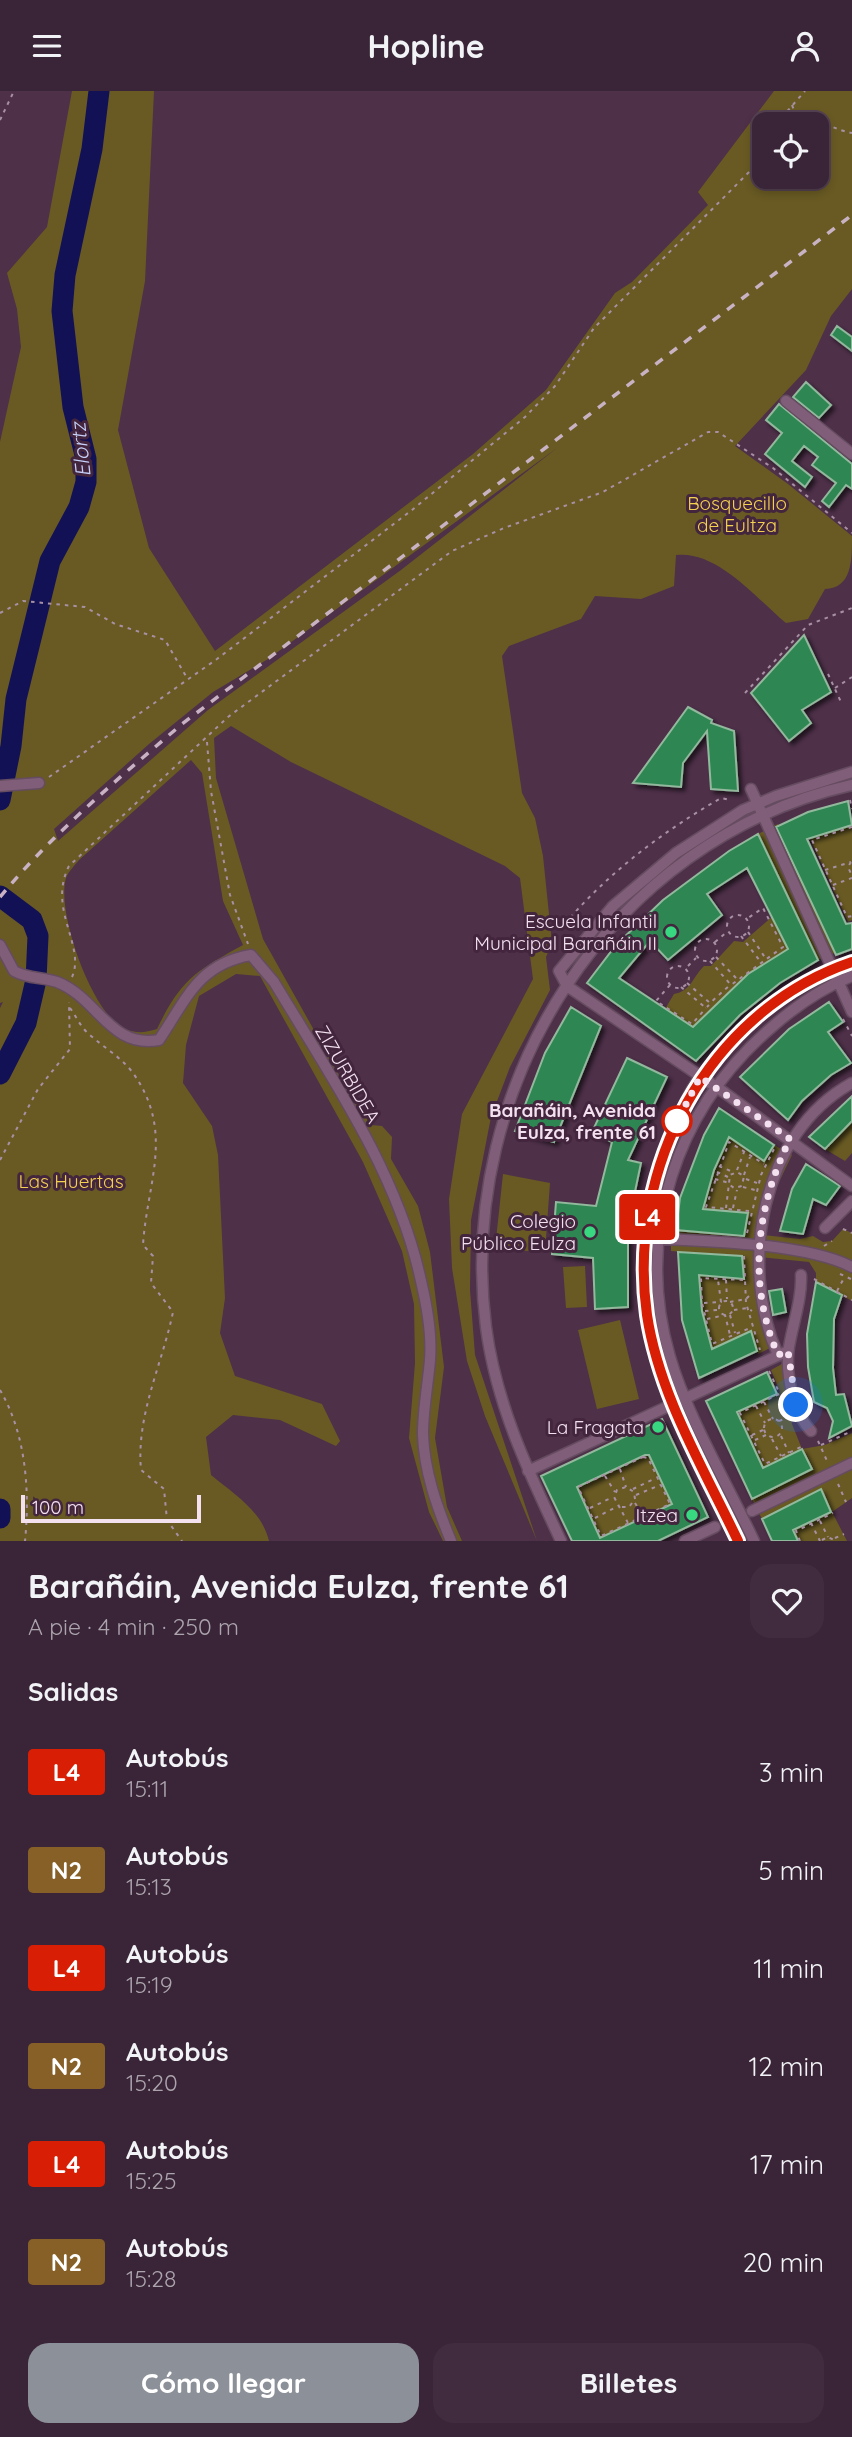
<!DOCTYPE html>
<html lang="es">
<meta charset="utf-8">
<style>
:root{--surface:#3a2437;--page:#412c3f;--text:#f1f3f6;--muted:#aba4ad;--line:#544152;--accent:#8c9099}
body{margin:0;font-family:Quicksand,sans-serif;background:var(--page);color:var(--text);height:100vh;display:flex;flex-direction:column;font-size:26px;white-space:nowrap}
*{box-sizing:border-box;margin:0}
p{font-size:23px;color:var(--muted)}
.icon{flex:none;width:38px;height:38px;fill:none;stroke:currentColor;stroke-width:2;stroke-linecap:round;stroke-linejoin:round}
.map{position:relative;height:1450px;overflow:hidden}
.panel{display:flex;flex-direction:column;background:var(--surface);flex:1}
.panel>*{flex:none}
.badge{padding:0 14px;border-radius:5px;font-size:24px;line-height:46px}
.buttons{position:absolute;left:752px;top:21px;display:grid;gap:14px}
.buttons a{display:grid;place-items:center;width:77px;height:77px;border-radius:14px;background:var(--surface);box-shadow:0 4px 10px #0003,0 0 0 2px var(--line);font-size:35px}
.scale{position:absolute;left:21px;bottom:18px;width:180px;box-sizing:border-box;padding-left:7px;border:4px solid #f4e1f0;border-top:0;font-size:19px;line-height:24px;white-space:nowrap;color:#f4e1f0;-webkit-text-stroke:5px #43263e;paint-order:stroke}
.you{position:absolute;width:35px;height:35px;margin:-18px;border:5px solid #fff;border-radius:50%;background:#1a73e8;box-shadow:0 0 0 10px #1a73e833}
.map>.badge{position:absolute;translate:-50% -50%;box-shadow:0 0 0 4px #fff}
h2{padding:0 28px;font-size:26px;line-height:63px}
.round{display:grid;place-items:center;flex:none;width:74px;height:74px;border-radius:21px;background:var(--page)}
.head{display:flex;align-items:center;justify-content:space-between;height:119px;padding:0 28px}
h1{font-size:33px;font-weight:700;line-height:52px}
.cta{display:flex;gap:14px;margin-top:auto;padding:14px 28px}
.cta a{flex:1;height:80px;border-radius:21px;background:var(--accent);color:#fff;font-size:28px;font-weight:700;line-height:80px;text-align:center}
.cta a+a{background:var(--page);color:var(--text)}
ul{padding:0;list-style:none}
li{display:flex;align-items:center;gap:21px;height:98px;padding:0 28px}
li div{flex:1}
li b{display:block;font-size:26px}
li em{font-style:normal}
li .badge{min-width:77px;font-weight:700;text-align:center}
header{display:flex;justify-content:space-between;align-items:center;height:91px;padding:0 28px;background:var(--surface);font-size:32px;font-weight:700}
.map>svg:first-child{display:block}
.green{fill:#695a23;fill-rule:evenodd}
.lines{fill:none;stroke-linecap:round;stroke-linejoin:round}
.river{stroke:#131156;stroke-width:21}
.building{fill:#2d8752;stroke:#92b99d;stroke-width:2;fill-rule:evenodd;filter:url(#shadow)}
.street-casing{stroke:#654c60;stroke-width:13}
.path{stroke:#a890a4;stroke-width:2;stroke-dasharray:3.5 5;stroke-linecap:butt}
.street{stroke:#805e79;stroke-width:10}
.rail{stroke:#c8b2c4;stroke-width:3.5;stroke-dasharray:9 9;stroke-linecap:butt}
.line-casing{stroke:#fff;stroke-width:16}
.line{stroke:#d81e05;stroke-width:10}
.walk{stroke:#f4e1f0;stroke-width:7;stroke-dasharray:0 12.6}
.poi-dot{fill:#37d880;stroke:#43263e;stroke-width:2.5}
.stop-dot{fill:#fff;stroke:#d81e05;stroke-width:3.5}
.labels{text-anchor:middle;dominant-baseline:central;stroke-width:6;stroke-linejoin:round;paint-order:stroke}
.park-label{font-size:19px;fill:#f3d050;stroke:#43263e}
.poi-label{font-size:19px;fill:#f4e1f0;stroke:#43263e;text-anchor:end}
.street-label{font-size:19px;fill:#f4e1f0;stroke:#43263e}
.stop-label{font-size:19px;font-weight:bold;fill:#f4e1f0;stroke:#43263e;text-anchor:end}
.water-label{font-size:21px;font-style:italic;fill:#c7d1fb;stroke:#43263e}
</style>
<header><svg class="icon" aria-label="menu" viewBox="0 0 24 24"><path d="M4 6h16M4 12h16M4 18h16"/></svg>Hopline<svg class="icon" aria-label="person" viewBox="0 0 24 24"><circle cx="12" cy="8" r="4"/><path d="M4 21q1-7 8-7t8 7"/></svg></header>
<div class="map">
<svg width="852" height="1450" viewBox="0 0 852 1450">
<defs>
<filter id="shadow"><feDropShadow dx="3.5" dy="3.5" stdDeviation="2" flood-color="#0009"/></filter>
</defs>
<rect width="100%" height="100%" fill="#4e3049"/>
<path class="green" d="M72,0H154L145,190L118,339L149,457L215,560L473,363L546,299L615,202L632,191L708,114L698,101L774,0H852V198L831,225L806,279L735,355L788,393L852,445C852,470 852,497 825,498L808,528L786,532C756,507 717,459 676,464L674,495L641,508L595,505L581,528L509,555L502,565L522,702L535,727L543,765L552,852L546,866L550,899L510,976L491,1026L471,1129L470,1199L475,1264L537,1450L485,1325L467,1270L452,1177L449,1108L462,1023L533,888L520,787L505,775L291,671L231,635L214,647L216,687L263,848L348,1000L356,1005L371,1034L382,1035L392,1046L391,1068L418,1115L430,1161L444,1276L435,1347L447,1416L462,1450H443L429,1421L409,1347L415,1272L414,1213L402,1160L363,1071L260,885L236,883L199,905L186,954L183,992L212,1035L218,1064L225,1207L220,1242L235,1285L322,1313L340,1350L336,1355L280,1329L233,1324L206,1346L211,1384C234,1403 262,1420 269,1450H0V917L3,911L0,912V351L21,256L17,218L7,182L47,136ZM765,33H817V86H765ZM557,357L401,479L208,619L58,750L54,738L149,653L213,601L268,568ZM191,669L202,682L223,810L243,854C196,880 181,888 157,938C144,942 134,943 121,936C91,918 56,821 66,787C68,781 75,774 79,769Z
M852,732V829L848,831L809,745Z
M778,733L837,861L818,869L758,743Z
M773,825L788,858L748,883L693,936L665,918L674,903C691,900 692,887 704,875H711L734,850L743,851Z
M852,1030V1062L845,1070L825,1058Z
M729,1046L763,1070L774,1054L792,1064L778,1093L763,1144L800,1148L813,1145L823,1151L832,1150L843,1138L852,1142V1210L816,1191V1182L809,1171L760,1166L774,1255L758,1263L750,1240L712,1258L702,1220L699,1184L744,1188L742,1166L671,1160V1138L744,1145L748,1122L703,1118L714,1079Z
M503,1083L550,1092L545,1161L495,1158Z
M585,1175L587,1216L566,1217L563,1176Z
M620,1229L639,1308L597,1318L578,1239Z
M782,1273L792,1333L802,1358L825,1354L852,1342V1407L832,1421L847,1450H798L793,1439L831,1421L821,1398L762,1428L752,1408L811,1378L802,1359L763,1377L737,1321L780,1301L771,1279Z
M645,1364H649L672,1413L600,1447L575,1397Z"/>
<g class="lines">
<path class="river" d="M0,709L11,655L16,608L50,470L79,416L86,391V368L73,316L62,220L65,184L92,58L99,0
M0,805L32,829L38,845L36,889L26,932L0,983
M0,1418V1427"/>
</g>
<path class="building" d="M837,235L852,246V260L831,244Z
M806,291L831,314L819,327L793,306Z
M779,313L852,373V398L846,394L829,416L822,410L836,392L812,374L818,366L804,355L792,370L812,386L805,396L765,363L782,342L766,329Z
M804,544L831,601L802,619L811,632L789,650L751,602Z
M688,616L712,629L711,632L734,640L738,700L711,698L707,640L683,672L681,696L633,692Z
M848,710L852,734L807,748L846,833L852,832V858L836,864L776,736L808,721Z
M758,743L818,869L780,892L740,924L696,970L587,892L616,854L663,809L729,760ZM747,777L788,858L748,883L693,936L619,887L650,850L668,869L722,824L707,803Z
M829,911L843,931L828,941L851,972L831,984L802,1010L788,1029L740,986L789,938Z
M571,916L601,935L554,1051L515,1040L545,962Z
M627,967L667,986L628,1069L641,1072L628,1134V1216L595,1218L593,1167L552,1163L556,1111L596,1115L612,1051L592,1041Z
M852,1005V1030L825,1058L809,1046Z
M719,1017L774,1054L764,1070L729,1046L714,1079L703,1118L748,1122L744,1145L676,1139L680,1107L704,1044Z
M806,1073L840,1095L826,1114L813,1108L803,1143L780,1140L792,1098Z
M678,1161L742,1165L744,1188L699,1184L702,1220L712,1258L751,1240L757,1260L699,1287L682,1229Z
M816,1191L842,1204L834,1228L833,1277L836,1304L844,1303L852,1335L829,1347L833,1330L827,1317L814,1311L808,1276L807,1243Z
M782,1198L786,1221L773,1224L769,1200Z
M767,1281L777,1303L737,1321L763,1377L802,1358L812,1378L752,1408L706,1310Z
M662,1328L708,1426L658,1450H572L541,1385ZM645,1364H649L672,1413L600,1447L577,1396Z
M821,1398L831,1421L793,1439L798,1450H772L762,1428Z"/>
<g class="lines">
<g class="street-casing">
<path id="street" d="M786,310L852,363
M852,681L776,705L743,719L676,762L613,815L559,880L567,895L725,1002L852,1095
M0,695L39,692
M751,698L852,921
M0,854L14,880C28,888 43,886 57,891C98,907 110,958 159,949C186,909 198,873 251,864L274,891C330,984 398,1082 421,1190C427,1215 432,1244 430,1269C428,1293 423,1318 423,1343C424,1380 437,1416 451,1450
M825,1137L852,1110
M659,1148C711,1150 808,1153 852,1176
M801,1184C802,1208 793,1232 789,1256C785,1282 793,1321 811,1340
M778,1264C738,1174 761,1042 852,992
M528,1380L788,1260
M752,1420L852,1372
M561,1450C528,1380 496,1313 486,1236C455,994 610,748 852,694
M685,1450L715,1436
M738,1450C711,1392 675,1333 658,1270C636,1191 641,1113 674,1037C682,1019 689,1000 701,985C720,961 742,940 765,921C792,900 819,882 852,871
M754,1450C728,1394 687,1325 670,1266C634,1143 676,1018 772,936C796,915 822,897 852,885"/>
</g>
<path class="path" d="M792,14C801,38 806,27 824,33C834,36 841,40 852,42
M0,29L14,0
M776,33L805,0
M0,522L23,510L85,516L115,533L165,549L187,587
M828,583L841,611
M835,597L852,586
M745,602L808,534L852,517
M207,651L211,700L230,804L248,853
M49,686L217,568L412,419L525,326L555,295L594,237L765,65
M850,709L852,718
M852,736L812,749L847,826L852,825
M851,771L848,776L852,785
M825,779L851,771
M833,794L852,787
M727 835a11 11 0 1 1 22 0a11 11 0 1 1-22 0Z
M748,841L766,868
M741,845L760,870
M554,846C600,788 657,744 721,707L731,709
M695 859a11 11 0 1 1 22 0a11 11 0 1 1-22 0Z
M715,851L727,841
M716,866L736,887
M710,870L731,894L783,856L763,817L748,827
M688,875L696,867
M667 886a11 11 0 1 1 22 0a11 11 0 1 1-22 0Z
M72,886C86,855 47,818 69,775L228,626L452,460L504,437L603,401L708,341H718L773,377L852,442
M687,892L710,912L730,894
M670,894L656,910L692,933L706,917
M681,896L706,917L709,914
M70,917C76,925 81,937 89,943C104,957 120,965 133,982C175,1041 147,1091 143,1154L153,1165L151,1192L173,1221C162,1274 136,1324 141,1379L164,1398L167,1429L182,1450
M843,928L852,945
M0,1069L38,998L70,958L69,911
M719,1075L733,1081
M737,1079L744,1061
M717,1081L728,1086
M744,1084L750,1066
M715,1088L729,1092
M746,1088L757,1092
M743,1096L755,1099
M726,1117L730,1084L737,1081L744,1085L742,1095L734,1097L730,1094
M733,1117L737,1099
M749,1120L706,1116L729,1051L764,1073
M843,1138L852,1142
M747,1142L761,1084L774,1058
M824,1155L832,1150
M744,1165L746,1212L760,1259
M840,1183L851,1188
M814,1188L852,1209
M726,1189L727,1208
M743,1189L701,1187L702,1212L712,1253L750,1237
M837,1200L844,1187
M719 1217a7 7 0 1 1 14 0a7 7 0 1 1-14 0Z
M730,1211L746,1208L750,1204
M704,1212L721,1211L718,1189
M734,1219L747,1217L752,1220
M705,1220L717,1219
M730,1224L735,1242
M707,1228L725,1224L730,1244
M769,1280L780,1303
M0,1299C26,1343 30,1400 25,1450
M779,1303L740,1322L765,1373L803,1355
M764,1311L773,1328
M756,1315L765,1332
M764 1337a9 9 0 1 1 18 0a9 9 0 1 1-18 0Z
M779,1330L790,1326
M752,1344L763,1339
M781,1345L789,1362
M772,1348L781,1365
M755,1349L766,1344
M818,1350L828,1372
M821,1354L852,1340
M643,1366L648,1367L670,1413L601,1445L578,1396Z
M620,1378L626,1396
M605,1385L615,1401
M838,1393L846,1411
M633,1398L656,1387
M636,1404L660,1394
M635,1412L643,1425
M622,1416H629L635,1408L634,1401L626,1396L617,1399L614,1406L628,1432
M590,1417L613,1406
M595,1427L618,1415
M820,1430L828,1446
M811,1432L820,1450
M835,1447L844,1443
M822,1449L828,1446L836,1450
M800,1450L796,1440L833,1422"/>
<use href="#street" class="street"/>
<path class="rail" d="M0,806C54,741 119,687 182,633L852,124"/>
</g>
<g class="lines">
<g class="line-casing">
<path id="line" d="M738,1450C704,1378 659,1304 647,1224C626,1077 708,920 852,871"/>
</g>
<use href="#line" class="line"/>
<path class="walk" d="M677,1030L676,1033L700,986L790,1048C756,1116 747,1193 778,1264L788,1260L796,1314"/>
</g>
<g class="poi-dot">
<circle cx="671" cy="841" r="7"/>
<circle cx="590" cy="1141" r="7"/>
<circle cx="658" cy="1336" r="7"/>
<circle cx="692" cy="1424" r="7"/>
</g>
<circle class="stop-dot" cx="677" cy="1030" r="14"/>
<g class="labels">
<g class="park-label">
<text x="737" y="412">Bosquecillo<tspan x="737" dy="22">de Eultza</tspan></text>
<text x="71" y="1090">Las Huertas</text>
</g>
<g class="poi-label">
<text x="657" y="830">Escuela Infantil<tspan x="657" dy="22">Municipal Barañáin II</tspan></text>
<text x="576" y="1130">Colegio<tspan x="576" dy="22">Público Eulza</tspan></text>
<text x="644" y="1336">La Fragata</text>
<text x="678" y="1424">Itzea</text>
</g>
<g class="street-label">
<text transform="translate(348 983) rotate(60)">ZIZURBIDEA</text>
</g>
<g class="stop-label">
<text x="656" y="1019">Barañáin, Avenida<tspan x="656" dy="22">Eulza, frente 61</tspan></text>
</g>
<g class="water-label">
<text transform="translate(80 359) rotate(-96)">Elortz</text>
</g>
</g>
</svg>
<div class="buttons">
<a><svg class="icon" aria-label="locate" viewBox="0 0 24 24"><circle cx="12" cy="12" r="6"/><path d="M12 2v4M12 18v4M2 12h4M18 12h4"/></svg></a>
</div>
<div class="scale">100 m</div>
<div class="you" style="left:796px;top:1314px"></div>
<b class="badge" style="left:647px;top:1126px;background:#d81e05;color:#fff">L4</b>
</div>
<section class="panel">
<div class="head"><div><h1>Barañáin, Avenida Eulza, frente 61</h1><p>A pie · 4 min · 250 m</p></div><a class="round"><svg class="icon" aria-label="heart" viewBox="0 0 24 24"><path d="M12 20l-8-8c-3-5 5-10 8-4 3-6 11-1 8 4z"/></svg></a></div>
<h2>Salidas</h2>
<ul>
<li><span class="badge" style="background:#d81e05;color:#fff">L4</span><div><b>Autobús</b><p>15:11</p></div><em>3 min</em></li>
<li><span class="badge" style="background:#876028;color:#fff">N2</span><div><b>Autobús</b><p>15:13</p></div><em>5 min</em></li>
<li><span class="badge" style="background:#d81e05;color:#fff">L4</span><div><b>Autobús</b><p>15:19</p></div><em>11 min</em></li>
<li><span class="badge" style="background:#876028;color:#fff">N2</span><div><b>Autobús</b><p>15:20</p></div><em>12 min</em></li>
<li><span class="badge" style="background:#d81e05;color:#fff">L4</span><div><b>Autobús</b><p>15:25</p></div><em>17 min</em></li>
<li><span class="badge" style="background:#876028;color:#fff">N2</span><div><b>Autobús</b><p>15:28</p></div><em>20 min</em></li>
</ul>
<div class="cta"><a>Cómo llegar</a><a>Billetes</a></div>
</section>
